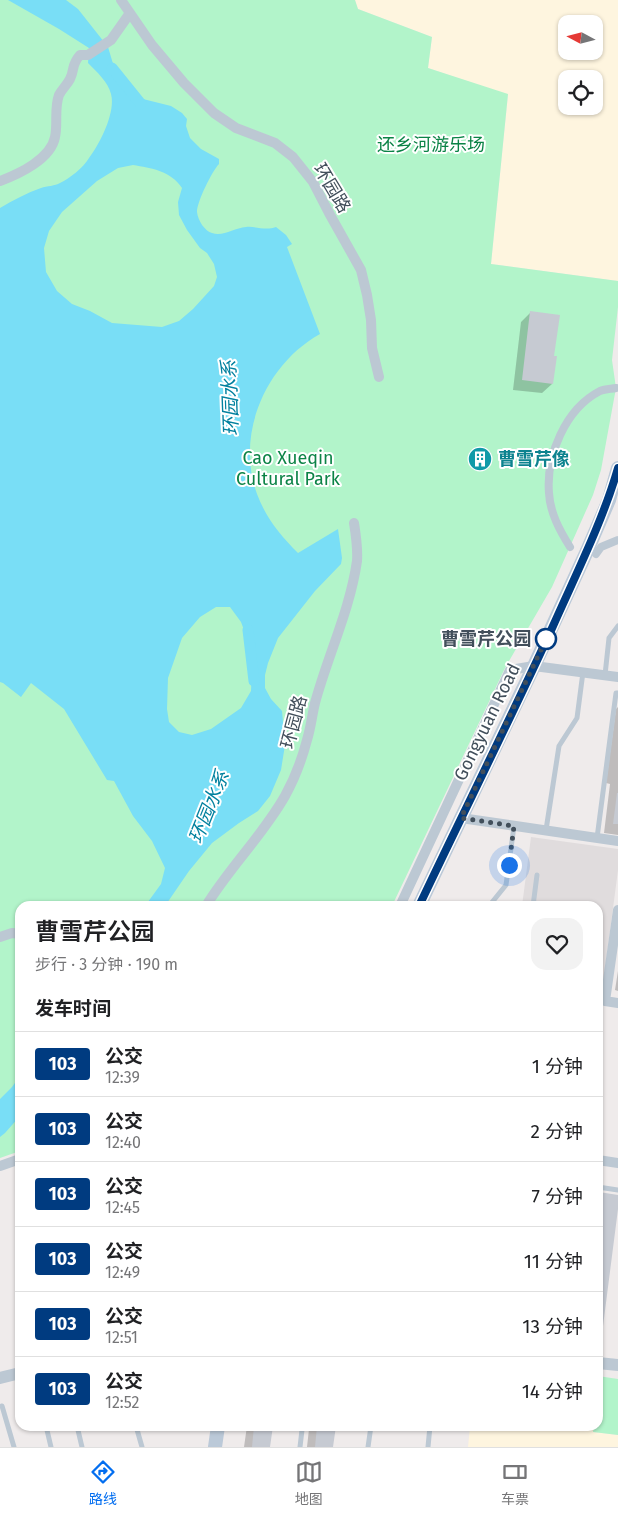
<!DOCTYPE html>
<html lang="zh">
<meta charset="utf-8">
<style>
:root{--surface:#fff;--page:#f2f2f2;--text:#202124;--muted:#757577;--line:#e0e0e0;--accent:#036ef0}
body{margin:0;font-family:"Fira Sans","Noto Sans SC",sans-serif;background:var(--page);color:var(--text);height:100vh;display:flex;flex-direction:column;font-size:19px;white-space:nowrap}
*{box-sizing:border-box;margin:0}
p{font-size:16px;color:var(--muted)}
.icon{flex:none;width:28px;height:28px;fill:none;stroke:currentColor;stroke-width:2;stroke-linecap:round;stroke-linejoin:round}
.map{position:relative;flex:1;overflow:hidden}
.drawer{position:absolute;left:15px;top:901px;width:588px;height:530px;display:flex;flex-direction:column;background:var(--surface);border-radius:15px;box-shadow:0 1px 4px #0004}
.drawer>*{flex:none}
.badge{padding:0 10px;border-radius:4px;font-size:18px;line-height:32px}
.needle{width:32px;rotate:277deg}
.tools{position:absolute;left:558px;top:15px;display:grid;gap:10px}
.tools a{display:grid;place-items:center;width:45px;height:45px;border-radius:10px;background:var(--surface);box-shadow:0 1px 4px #0004;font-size:25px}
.you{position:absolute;width:25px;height:25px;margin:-12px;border:4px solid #fff;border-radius:50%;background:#1a73e8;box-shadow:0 0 0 8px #1a73e833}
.map>.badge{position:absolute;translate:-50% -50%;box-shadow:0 0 0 2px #fff}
h2{padding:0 20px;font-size:19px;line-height:45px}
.round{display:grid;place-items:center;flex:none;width:52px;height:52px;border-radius:15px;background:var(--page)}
.overview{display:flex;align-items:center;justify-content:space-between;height:85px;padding:0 20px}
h1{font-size:24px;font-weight:600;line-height:38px}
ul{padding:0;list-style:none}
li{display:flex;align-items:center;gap:15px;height:65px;padding:0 20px;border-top:1px solid var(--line)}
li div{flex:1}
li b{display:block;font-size:19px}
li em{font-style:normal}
li .badge{min-width:55px;font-weight:700;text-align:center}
.menu{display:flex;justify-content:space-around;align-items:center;height:70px;border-top:1px solid var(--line);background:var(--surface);font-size:14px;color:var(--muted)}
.menu a{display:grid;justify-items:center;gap:2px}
.menu .active{color:var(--accent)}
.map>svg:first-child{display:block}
.commercial{fill:#fef5df;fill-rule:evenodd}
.education{fill:#e0dcdd}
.green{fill:#b2f4ca}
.water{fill:#79def6;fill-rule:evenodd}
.shadow{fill:#0003}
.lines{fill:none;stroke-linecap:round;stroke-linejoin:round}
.canal{stroke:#79def6;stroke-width:11}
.building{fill:#c6cad2}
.service{stroke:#bcc8d3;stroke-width:5}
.pedestrian{stroke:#bcc8d3;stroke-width:8}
.minor{stroke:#bcc8d3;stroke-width:10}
.tertiary{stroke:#bcc8d3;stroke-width:12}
.secondary{stroke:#bbc9d8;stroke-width:14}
.line-casing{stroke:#fff;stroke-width:11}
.line{stroke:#003b80;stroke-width:8}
.walk{stroke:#424f5b;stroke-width:5;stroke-dasharray:0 9}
.stop-dot{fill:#fff;stroke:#003b80;stroke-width:2.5}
.labels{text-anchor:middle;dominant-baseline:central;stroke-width:4;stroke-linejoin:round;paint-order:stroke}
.park-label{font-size:18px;fill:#0b8346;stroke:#fff}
.street-label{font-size:18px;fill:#424f5b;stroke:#fff}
.culture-label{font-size:18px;font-weight:bold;fill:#0d838f;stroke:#fff;text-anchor:start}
.stop-label{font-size:18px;font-weight:bold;fill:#424f5b;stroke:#fff;text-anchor:end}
.water-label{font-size:19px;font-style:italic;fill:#02819f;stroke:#fff}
</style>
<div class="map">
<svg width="618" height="1447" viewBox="0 0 618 1447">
<rect width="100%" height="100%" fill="#efebeb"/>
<path class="commercial" d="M355,0H618V281L491,264L508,95L428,68L432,37L358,9ZM566,24H594V51H566ZM566,79H594V106H566Z
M470,1426H594V1432L618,1435V1447H468Z"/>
<path class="education" d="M531,837L618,849V870L598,1023V906H522Z"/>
<path class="green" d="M0,0H355L358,9L432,37L428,68L508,94L491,264L618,281V307L612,360L616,388L601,470L593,495L552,587L505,668L392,906H20V1151L0,1158Z
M598,1376L618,1379V1435L593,1432L594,1426H598Z"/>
<path class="water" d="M8,0H66L78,9L108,47L114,67L130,92L143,99L171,106L182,113L187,119L186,126L190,138L201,149L219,159V164C212,171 197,202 197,212C198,221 205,231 212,233C223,237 234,228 246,227C257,226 265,231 276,227L286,235L292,244L287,247L320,334C266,364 235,434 257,494C266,518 280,535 298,553L338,529L342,558L341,564L315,591L278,638L268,663L265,675V688L271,699L282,711L285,745L281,770L270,796L258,811L239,823L212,843L189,871L165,906H145L161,884L165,868L152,841L133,816L114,781L107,780L64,709L31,683L21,697L3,683L0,682V208C13,200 27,193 41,188C47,186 55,186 60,183C70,178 83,168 89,158C100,144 116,112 111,94C108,82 97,72 88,63L89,48L59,29ZM133,165C151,168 171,171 182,188L178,202L179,215L187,230L200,248L207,253L214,264L217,277L214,286L193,309L179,321L162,327L112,323L90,311L72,304L57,291L46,272L44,248L49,231L62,212L97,181L118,168ZM216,607H230L241,622L250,646L252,666L251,691L241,708L211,729L192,735L179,732L169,722L167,709L168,678L182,638L200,617Z
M20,1076V1116L5,1133L0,1137V1099L12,1087Z"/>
<path class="shadow" d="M531,312L553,357L552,384L542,393L513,390L521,322Z
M479,454L480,466L478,468L475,467L477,456Z
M618,707V835L604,833L610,784L606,783L616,709Z
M618,971V991L615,990Z
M600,1193L618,1196V1200L601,1334L598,1337V1195Z
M247,1426H272L269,1447H244Z
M312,1426H335L332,1447H307L309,1429Z"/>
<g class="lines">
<path class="canal" d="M112,68L141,104
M248,630L254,681"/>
</g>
<path class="building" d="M530,311L560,315L554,356H557L553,384L522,380Z
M478,453H483L481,466H477Z
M617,793H618V824H613Z
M599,1192L618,1195V1209L602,1334H598V1204Z
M254,1426H273L270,1447H252Z
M317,1426H336L333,1447H315Z"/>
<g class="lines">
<path class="service" d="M605,675L609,638L618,626
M546,830L559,746L577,718L583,672
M597,838L616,693H618
M489,906L506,885L514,826
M533,906L537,875
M598,1187L618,1190
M2,1406L14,1447
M46,1426L51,1447
M77,1426L82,1447
M136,1426L142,1447
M300,1447L302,1430
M368,1447L371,1426
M428,1447L430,1426"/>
<path class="pedestrian" d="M570,547C560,531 550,513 549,493C546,456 565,409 600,391C605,389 611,389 616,388
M596,554L601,547L618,540"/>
<path class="minor" d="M121,0L152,45L184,83L214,113L236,128L275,143L293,157L313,182L329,213L361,270L367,295L371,320L372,348L379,377
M0,181C19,174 51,159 55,137C58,124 54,108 59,95C62,89 67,85 70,79C75,69 71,65 80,55H88L111,40L130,13
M461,818L618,841
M206,906C229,868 263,835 285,796C295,778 302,759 307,740C311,727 312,715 315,703C328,655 350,610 357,561C358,548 356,536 354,523
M400,906L510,670L534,666L618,677
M618,910L605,1001L618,1003
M0,937L12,933L20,934
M598,1160L618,1163
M0,1166L20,1159"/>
<path class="tertiary" d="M598,1363L618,1365
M0,1378L20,1373"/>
<path class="secondary" d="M419,906L534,666L587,551L609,500L618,468
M215,1447L218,1426"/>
</g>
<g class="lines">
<g class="line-casing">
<path id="line" d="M419,906C463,813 510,720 553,626C576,574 602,523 618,468"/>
</g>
<use href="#line" class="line"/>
<path class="walk" d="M509,865L514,826L461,818L549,633L546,639"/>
</g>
<defs>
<g id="building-disc" transform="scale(1.25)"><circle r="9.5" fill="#0f9aa8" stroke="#fff"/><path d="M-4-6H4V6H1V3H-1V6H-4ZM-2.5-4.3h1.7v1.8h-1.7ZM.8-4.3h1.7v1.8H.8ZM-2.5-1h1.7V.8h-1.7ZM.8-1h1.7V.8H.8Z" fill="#fff"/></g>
</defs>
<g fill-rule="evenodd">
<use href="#building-disc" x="480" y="459"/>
</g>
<circle class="stop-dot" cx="546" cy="639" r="10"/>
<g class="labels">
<g class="park-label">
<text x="431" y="145">还乡河游乐场</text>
<text x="288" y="458">Cao Xueqin<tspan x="288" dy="21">Cultural Park</tspan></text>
</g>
<g class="street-label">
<text transform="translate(332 188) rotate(59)">环园路</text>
<text transform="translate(294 722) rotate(-75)">环园路</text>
<text transform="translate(487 722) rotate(-64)">Gongyuan Road</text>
</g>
<g class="culture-label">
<text x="498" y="459">曹雪芹像</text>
</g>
<g class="stop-label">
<text x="531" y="639">曹雪芹公园</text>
</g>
<g class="water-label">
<text transform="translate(230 398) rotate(-92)">环园水系</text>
<text transform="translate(209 807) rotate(-68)">环园水系</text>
</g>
</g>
</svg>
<div class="tools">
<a><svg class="needle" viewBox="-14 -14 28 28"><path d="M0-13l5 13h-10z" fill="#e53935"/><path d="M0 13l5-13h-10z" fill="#757577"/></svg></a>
<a><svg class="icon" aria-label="locate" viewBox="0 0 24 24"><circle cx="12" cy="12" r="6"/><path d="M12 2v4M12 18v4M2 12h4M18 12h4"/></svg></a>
</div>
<div class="you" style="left:509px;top:865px"></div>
<section class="drawer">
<div class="overview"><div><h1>曹雪芹公园</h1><p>步行 · 3 分钟 · 190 m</p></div><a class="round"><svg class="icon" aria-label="heart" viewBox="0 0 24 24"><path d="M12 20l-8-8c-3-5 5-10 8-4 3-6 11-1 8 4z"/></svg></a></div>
<h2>发车时间</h2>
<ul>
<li><span class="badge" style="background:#003b80;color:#fff">103</span><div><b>公交</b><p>12:39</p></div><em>1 分钟</em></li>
<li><span class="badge" style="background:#003b80;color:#fff">103</span><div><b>公交</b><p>12:40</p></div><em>2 分钟</em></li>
<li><span class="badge" style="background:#003b80;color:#fff">103</span><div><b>公交</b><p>12:45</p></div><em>7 分钟</em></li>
<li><span class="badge" style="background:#003b80;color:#fff">103</span><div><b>公交</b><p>12:49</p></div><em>11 分钟</em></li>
<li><span class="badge" style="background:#003b80;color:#fff">103</span><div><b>公交</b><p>12:51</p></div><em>13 分钟</em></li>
<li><span class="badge" style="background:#003b80;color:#fff">103</span><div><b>公交</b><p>12:52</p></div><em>14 分钟</em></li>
</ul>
</section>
</div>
<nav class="menu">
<a class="active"><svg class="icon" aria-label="directions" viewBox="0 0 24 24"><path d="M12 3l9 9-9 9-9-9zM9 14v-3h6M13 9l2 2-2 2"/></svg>路线</a>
<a><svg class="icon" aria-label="map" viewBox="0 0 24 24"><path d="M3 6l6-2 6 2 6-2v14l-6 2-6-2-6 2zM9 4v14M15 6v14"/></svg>地图</a>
<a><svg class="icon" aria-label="tickets" viewBox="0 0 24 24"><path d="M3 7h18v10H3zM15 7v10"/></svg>车票</a>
</nav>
